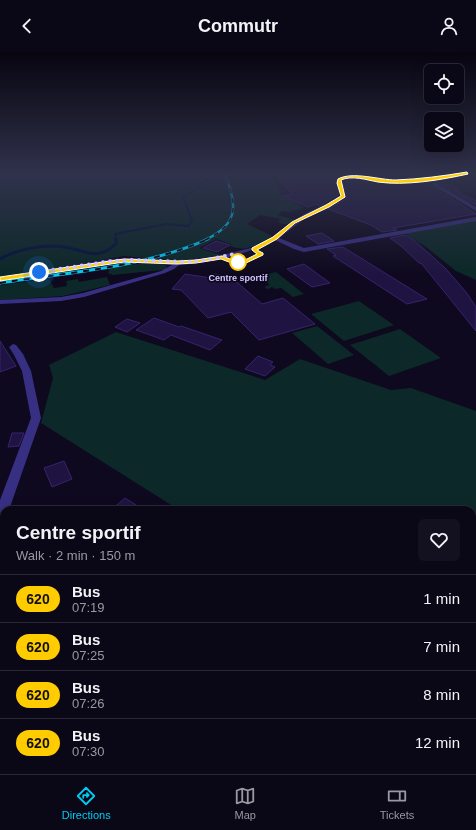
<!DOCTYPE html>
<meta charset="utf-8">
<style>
:root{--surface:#0a0716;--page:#13101f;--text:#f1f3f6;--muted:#9999a1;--line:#2a2835;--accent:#00ccf1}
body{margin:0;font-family:Arial,sans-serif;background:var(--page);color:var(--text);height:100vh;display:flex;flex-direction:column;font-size:15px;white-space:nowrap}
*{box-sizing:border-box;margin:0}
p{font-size:13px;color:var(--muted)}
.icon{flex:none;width:22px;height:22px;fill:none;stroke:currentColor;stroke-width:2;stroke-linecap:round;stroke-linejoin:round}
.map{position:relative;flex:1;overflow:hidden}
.drawer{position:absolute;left:0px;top:454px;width:476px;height:268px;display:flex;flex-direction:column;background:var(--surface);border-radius:12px 12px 0 0;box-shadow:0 4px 16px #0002,0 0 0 1px var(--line)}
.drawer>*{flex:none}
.badge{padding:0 8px;border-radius:13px;font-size:14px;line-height:26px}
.controls{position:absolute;left:424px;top:12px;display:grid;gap:8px}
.controls a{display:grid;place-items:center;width:40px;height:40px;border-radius:6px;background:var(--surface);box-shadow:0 4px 16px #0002,0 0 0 1px var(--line);font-size:20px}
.you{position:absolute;width:20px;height:20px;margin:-10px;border:3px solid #fff;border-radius:50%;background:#1a73e8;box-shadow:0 0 0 6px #1a73e833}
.map>.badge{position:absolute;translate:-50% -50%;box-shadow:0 0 0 2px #fff}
.round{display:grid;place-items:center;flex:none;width:42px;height:42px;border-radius:6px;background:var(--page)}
.head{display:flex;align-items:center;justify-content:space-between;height:68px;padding:0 16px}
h1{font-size:19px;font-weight:700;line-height:30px}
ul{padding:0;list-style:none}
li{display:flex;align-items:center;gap:12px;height:48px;padding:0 16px;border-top:1px solid var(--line)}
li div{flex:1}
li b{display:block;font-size:15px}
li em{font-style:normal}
li .badge{min-width:44px;font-weight:700;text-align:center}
header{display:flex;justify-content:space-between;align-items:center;height:52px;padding:0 16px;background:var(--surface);font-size:18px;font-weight:700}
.dock{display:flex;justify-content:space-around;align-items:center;height:56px;border-top:1px solid var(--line);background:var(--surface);font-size:11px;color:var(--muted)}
.dock a{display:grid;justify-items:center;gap:2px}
.dock .selected{color:var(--accent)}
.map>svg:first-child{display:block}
.green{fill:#0c2828}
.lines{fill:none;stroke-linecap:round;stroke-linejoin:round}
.stream-far1{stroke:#04153d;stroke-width:2}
.stream{stroke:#04153d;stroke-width:3}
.building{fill:#1f1441;stroke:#362370}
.minor{fill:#372f82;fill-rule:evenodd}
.rail-far1-casing{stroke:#00ccf1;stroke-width:2.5}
.rail-casing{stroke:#00ccf1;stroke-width:3}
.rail-far1{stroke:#0e091e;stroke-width:1.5;stroke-dasharray:5;stroke-linecap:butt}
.rail{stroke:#0e091e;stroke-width:2;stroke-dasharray:6;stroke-linecap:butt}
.line{fill:#fc0;stroke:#fff}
.walk{stroke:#d0c6ff;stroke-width:4;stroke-dasharray:0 7.2}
.stop-dot{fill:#fff;stroke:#fc0;stroke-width:2}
.labels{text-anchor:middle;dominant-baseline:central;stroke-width:3.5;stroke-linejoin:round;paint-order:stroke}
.far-stop-label{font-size:9px;font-weight:bold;fill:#d0c6ff;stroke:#0e091e}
</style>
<header><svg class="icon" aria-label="back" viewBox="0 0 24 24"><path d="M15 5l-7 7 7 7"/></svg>Commutr<svg class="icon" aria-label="person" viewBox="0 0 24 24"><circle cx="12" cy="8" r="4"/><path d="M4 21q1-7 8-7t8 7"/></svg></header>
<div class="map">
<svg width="476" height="722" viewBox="0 0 476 722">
<rect width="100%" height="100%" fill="#0e091e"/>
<path class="green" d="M0,121H270L282,143L304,156L289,160L282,159L277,163L296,168L289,173L279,171L280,170L278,169L281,167L260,163L247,172L272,184C258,192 247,201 231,194V192L216,187L199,196L221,203L211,205L180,209L124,204L0,226Z
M476,167V228L456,219L425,194L404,181Z
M126,210L0,230V229L112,211L127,210Z
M143,211L163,212L167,214L166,217L161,218L113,223L108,221L110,217L112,216Z
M276,220L304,242L293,245L281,236L275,237L272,235L269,237L265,236L266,234L270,233L259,224Z
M107,225L110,233L63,244L0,248V233L49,227L54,236L67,234L66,229L78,227L79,230Z
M359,249L394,273L344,289L311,262Z
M317,274L354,303L328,312L292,281Z
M400,277L441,306L389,324L350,293Z
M116,280L265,328L300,307L391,338L411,336L476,359V513L472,515V458H179L41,371L53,326L49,313Z"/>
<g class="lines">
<path class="stream-far1" d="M116,188L115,182L166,172L189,174L192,169L183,145L198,136L211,123V121"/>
<path class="stream" d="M0,207C18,197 43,192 64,195C86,198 96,210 116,192V187"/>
</g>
<path class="building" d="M273,121H347L337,127L339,142L320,154L316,152L308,155L283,144L292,142Z
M357,121H426L429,123L380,124Z
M350,128L394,130H429L433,135L476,162L393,176L397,178L382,180L371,173L328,157L347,146L345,130Z
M437,128L458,137H454L476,149V153L439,131Z
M322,181L334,189L318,192L306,184Z
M405,183L414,188L446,217L466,240L476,255V279L421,211H419L401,194L390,186Z
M216,189L230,193L217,200L203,196Z
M343,195L393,226L427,247L407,252L333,204L336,203L327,197Z
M304,212L330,231L312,235L287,217Z
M185,222L211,226L214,222L231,225L262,252L283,246L315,272L259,288L231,260L208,266L181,238L172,237Z
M154,266L179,275L181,274L222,288L210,298L171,283L164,288L136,278Z
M127,267L140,271L127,280L115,275Z
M0,289L16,314L0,320Z
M258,304L273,310L270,313L275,315L265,324L245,317Z
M12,381H24L19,394L8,395Z
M64,409L72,427L52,435L44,416Z
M125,446L144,458H111Z"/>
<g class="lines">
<path class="minor" d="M351,121H356L354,123L380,126H408L468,121L435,127L438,132L476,155V159L434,134L430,128L394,129L350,126L343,129L346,145L329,155L308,164L279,186L304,196L476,165V169L304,200L294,197L275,188C245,203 212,211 179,213L174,217L165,221L84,245L61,249L0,252V248L61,245L83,241L161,219L172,213L135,210L111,211L0,229V225L111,207L135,206L177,209L196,208L222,203L251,196L273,185L304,162L325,153L341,143L338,128Z
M13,292L16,293L23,302L31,319L41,366L9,458H4V472L0,473V448L31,366L22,319L14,303L9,295Z
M476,509V521L472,523V511Z
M4,659V676L0,677V660Z
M438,718H457L459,722H440Z"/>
<g class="rail-far1-casing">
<path id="rail-far1" d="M205,188C241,171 236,153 225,121"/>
</g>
<g class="rail-casing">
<path id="rail" d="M0,231C69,220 143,216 208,187"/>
</g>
<use href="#rail-far1" class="rail-far1"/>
<use href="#rail" class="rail"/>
</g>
<linearGradient id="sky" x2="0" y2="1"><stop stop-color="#080510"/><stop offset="0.55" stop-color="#30324c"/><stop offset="1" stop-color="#30324c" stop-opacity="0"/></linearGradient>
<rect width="476" height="222" fill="url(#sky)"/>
<path class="line" d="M467,120L468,122C441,128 405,134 378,130C367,128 352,123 341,128L345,145L329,155L295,171L277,187L257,198L263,201V203L246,211L229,210L221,207L196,211L177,212L124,210L0,229V225L124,207L177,209L196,208L222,204L230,207L245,208L257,202L252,198V196L273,185L292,170L326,153L341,144L337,131L338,127C353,119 379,128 396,128C420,127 443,124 467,120Z"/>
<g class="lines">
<path class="walk" d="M39,220L112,209L134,208L186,210L206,208L234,202L238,210"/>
</g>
<circle class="stop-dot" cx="238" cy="210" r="8"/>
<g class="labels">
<g class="far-stop-label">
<text x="238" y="226">Centre sportif</text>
</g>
</g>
</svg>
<div class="controls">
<a><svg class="icon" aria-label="locate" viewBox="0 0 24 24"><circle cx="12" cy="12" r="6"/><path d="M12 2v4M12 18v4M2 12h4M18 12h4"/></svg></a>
<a><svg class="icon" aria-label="layers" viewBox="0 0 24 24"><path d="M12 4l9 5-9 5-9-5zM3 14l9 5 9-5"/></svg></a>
</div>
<div class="you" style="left:39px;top:220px"></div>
<section class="drawer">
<div class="head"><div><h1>Centre sportif</h1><p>Walk · 2 min · 150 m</p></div><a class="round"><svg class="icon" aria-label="heart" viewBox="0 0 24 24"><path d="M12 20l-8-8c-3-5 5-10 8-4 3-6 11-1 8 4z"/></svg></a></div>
<ul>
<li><span class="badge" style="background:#fc0;color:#111">620</span><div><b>Bus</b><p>07:19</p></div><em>1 min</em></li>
<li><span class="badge" style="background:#fc0;color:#111">620</span><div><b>Bus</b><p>07:25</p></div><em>7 min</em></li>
<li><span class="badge" style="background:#fc0;color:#111">620</span><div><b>Bus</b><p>07:26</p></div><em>8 min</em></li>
<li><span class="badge" style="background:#fc0;color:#111">620</span><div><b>Bus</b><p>07:30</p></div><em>12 min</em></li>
</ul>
</section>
</div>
<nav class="dock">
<a class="selected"><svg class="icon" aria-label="directions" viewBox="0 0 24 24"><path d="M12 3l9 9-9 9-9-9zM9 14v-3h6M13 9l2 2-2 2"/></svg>Directions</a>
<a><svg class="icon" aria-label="map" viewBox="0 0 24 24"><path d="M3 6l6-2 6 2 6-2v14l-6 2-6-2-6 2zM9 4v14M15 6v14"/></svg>Map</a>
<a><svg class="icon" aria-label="tickets" viewBox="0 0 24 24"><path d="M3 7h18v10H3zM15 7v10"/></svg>Tickets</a>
</nav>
